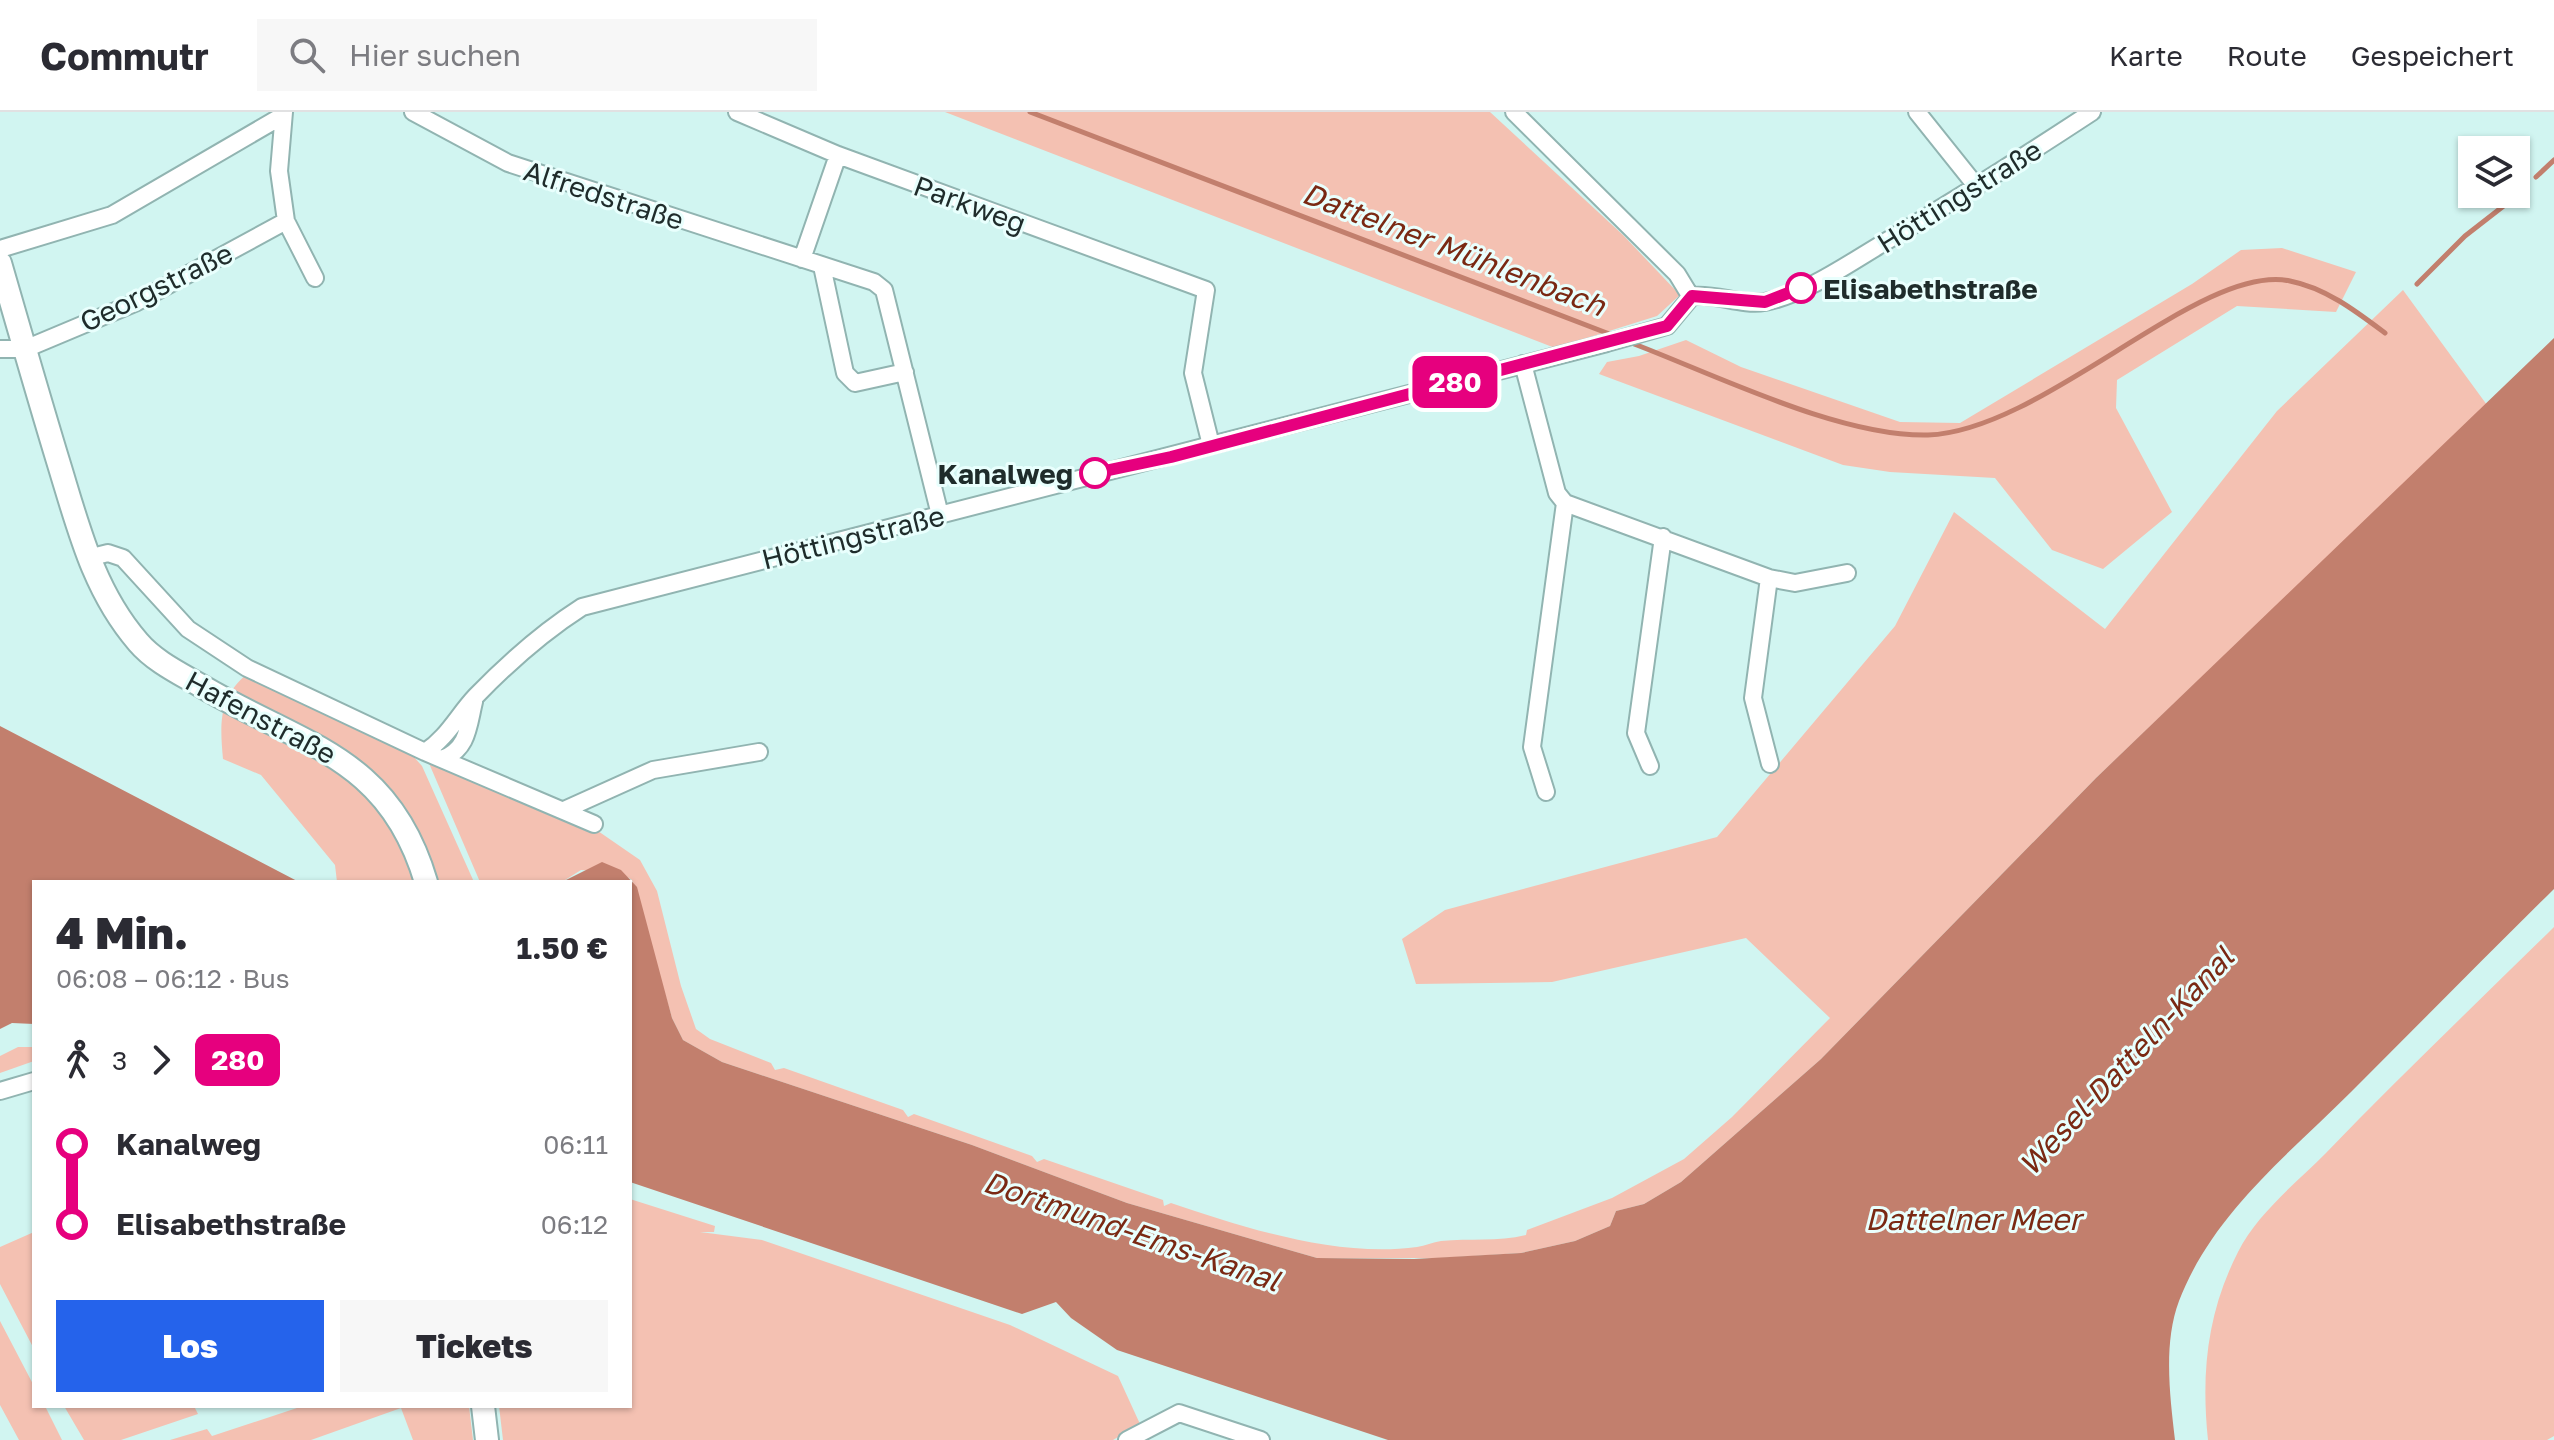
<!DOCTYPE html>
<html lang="de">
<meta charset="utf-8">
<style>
:root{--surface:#fff;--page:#f7f7f7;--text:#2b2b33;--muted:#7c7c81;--line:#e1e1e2;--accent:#2563eb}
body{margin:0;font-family:"Golos Text",sans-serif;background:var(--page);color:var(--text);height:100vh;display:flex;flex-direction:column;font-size:30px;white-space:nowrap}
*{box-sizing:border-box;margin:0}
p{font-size:26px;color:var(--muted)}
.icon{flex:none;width:44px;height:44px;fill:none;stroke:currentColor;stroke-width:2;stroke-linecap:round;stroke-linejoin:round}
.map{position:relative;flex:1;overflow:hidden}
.drawer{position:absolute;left:32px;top:768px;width:600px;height:528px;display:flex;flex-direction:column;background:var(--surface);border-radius:0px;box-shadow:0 2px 6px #0004}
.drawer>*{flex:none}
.badge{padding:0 16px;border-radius:12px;font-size:28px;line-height:52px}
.controls{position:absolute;left:2458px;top:24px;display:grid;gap:16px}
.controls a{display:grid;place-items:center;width:72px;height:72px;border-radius:0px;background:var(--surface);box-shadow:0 2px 6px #0004;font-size:40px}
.map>.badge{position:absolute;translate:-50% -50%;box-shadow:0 0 0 4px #fff}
.legs{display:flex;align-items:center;gap:12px;height:88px;padding:0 24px;font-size:26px}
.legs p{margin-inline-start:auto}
.overview{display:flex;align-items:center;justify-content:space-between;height:136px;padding:0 24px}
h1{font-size:44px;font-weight:800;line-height:60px}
.action{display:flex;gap:16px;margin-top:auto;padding:16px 24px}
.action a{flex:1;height:92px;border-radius:0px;background:var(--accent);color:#fff;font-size:32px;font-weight:800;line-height:92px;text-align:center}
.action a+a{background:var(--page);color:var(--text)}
ul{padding:0 24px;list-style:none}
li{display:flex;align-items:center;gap:28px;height:80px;font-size:30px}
li i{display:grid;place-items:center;width:12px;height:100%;margin:0 10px;background:currentColor}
li i::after{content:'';width:20px;height:20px;margin:-10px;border:6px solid;border-radius:50%;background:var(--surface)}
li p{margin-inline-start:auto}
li:first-child i{background:linear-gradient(#0000 50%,currentColor 0)}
li:last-child i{background:linear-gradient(currentColor 50%,#0000 0)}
header{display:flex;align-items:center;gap:48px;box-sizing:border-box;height:112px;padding:0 40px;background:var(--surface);border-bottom:2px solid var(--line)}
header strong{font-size:38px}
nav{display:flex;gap:44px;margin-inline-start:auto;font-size:28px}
.search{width:560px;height:72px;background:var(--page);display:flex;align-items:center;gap:20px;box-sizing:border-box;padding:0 28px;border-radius:0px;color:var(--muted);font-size:30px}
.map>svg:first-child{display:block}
.green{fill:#f4c1b2}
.water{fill:#c27f6d}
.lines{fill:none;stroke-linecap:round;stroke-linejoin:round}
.stream{stroke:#c27f6d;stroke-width:5}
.minor-casing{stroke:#91b4b1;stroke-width:20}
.tertiary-casing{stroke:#91b4b1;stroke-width:26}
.minor{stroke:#fff;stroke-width:16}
.tertiary{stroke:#fff;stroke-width:22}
.line-1-casing{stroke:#fff;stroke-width:18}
.line-1{stroke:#e6007e;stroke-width:12}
.stop-1-dot{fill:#fff;stroke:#e6007e;stroke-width:4}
.labels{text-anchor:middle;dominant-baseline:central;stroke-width:6;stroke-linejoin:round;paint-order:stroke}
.street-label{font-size:28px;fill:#1f2c2b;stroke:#e9fffd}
.stop-label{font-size:28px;font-weight:bold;fill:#1f2c2b;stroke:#e9fffd;text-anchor:start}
.water-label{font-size:30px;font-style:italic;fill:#7a2913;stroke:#e9fffd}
</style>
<header>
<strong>Commutr</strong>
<div class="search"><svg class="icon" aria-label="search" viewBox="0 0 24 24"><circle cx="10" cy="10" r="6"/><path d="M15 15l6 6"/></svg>Hier suchen</div>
<nav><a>Karte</a><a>Route</a><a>Gespeichert</a></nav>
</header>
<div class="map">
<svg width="2554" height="1328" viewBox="0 0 2554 1328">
<rect width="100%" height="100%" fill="#d1f5f1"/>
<path class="green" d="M945,0H1490L1623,123L1680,183L1657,204L1555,236Z
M2282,136L2356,160L2336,200L2237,194L2117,268L2116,296L2172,400L2103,457L2052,438L1995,366L1890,360L1843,353L1599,262L1607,250L1639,244L1686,228L1741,255L1900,310L1960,311L2192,172L2241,138Z
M2403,178L2487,293L2096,666L1821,947L1681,1070L1644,1092L1616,1099L1610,1114L1575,1129L1521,1141L1442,1146H1317L1127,1091L972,1033L722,950L683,928L672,906L632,768L619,760L581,758L562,770H480L428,649L582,708L640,748L657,779L681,874L696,917L710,927L771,951L775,958L784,956L903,998L908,1005L914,1002L1032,1044L1037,1050L1044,1047L1163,1088L1164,1094L1171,1091C1245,1116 1337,1146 1417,1135C1425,1134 1433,1130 1441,1129C1470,1126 1497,1130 1526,1123L1527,1118L1612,1086L1684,1047L1732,1005L1830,906L1746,826L1552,870L1416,872L1402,827L1445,798L1717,725L1895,514L1954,400L2105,517L2277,299Z
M246,563L413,644L422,654L474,770H337L335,753L261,663L223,647C220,613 218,586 246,563Z
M2554,815V1324L2547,1328H2208C2201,1261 2207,1201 2238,1140C2257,1102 2296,1071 2326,1041C2400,964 2478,890 2554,815Z
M18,935H34V949L0,961V944Z
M630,1087L715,1114L714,1120H700L762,1128L1010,1213L1118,1264L1140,1312L1113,1328H503L499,1294H630Z
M34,1120V1237L0,1172V1135Z
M0,1209L34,1274V1294H45L62,1328H19L0,1293Z
M64,1294H194L198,1302L121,1328H84Z
M303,1294H469L473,1328H413L401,1296L311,1328H170L207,1317L212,1324Z"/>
<path class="water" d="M2554,226V777C2486,844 2419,912 2352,979C2287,1044 2213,1101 2179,1189C2163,1232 2170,1284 2175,1328H1388L1117,1238L1071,1206L1056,1190L1022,1202L630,1070V770H562L602,750L621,758L637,775L672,906L683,928L722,950L972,1033L1127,1091L1317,1146L1414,1147L1521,1141L1575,1129L1610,1114L1616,1099L1644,1092L1681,1070L1821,947L2096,666Z
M0,614L299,770H34V912L12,911L0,917Z"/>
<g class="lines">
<path class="stream" d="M1030,0L1612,223
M2536,65L2554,48
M2417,172L2465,124L2519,82
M1629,230C1714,262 1839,325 1928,323C2044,319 2201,150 2290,169C2326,176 2357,200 2385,221"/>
<g class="minor-casing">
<path id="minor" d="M284,0L279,59L286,109L315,166
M413,0L508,51L874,170L884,178L940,403
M737,0L838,43L1206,178L1193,261L1211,333
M1514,0L1677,162L1691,185
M1917,0L1977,75
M0,137L112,103L282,4
M802,147L838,43
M822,154L845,261L855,271L905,260
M0,237H25L137,190L286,109
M1523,252L1557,381L1565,391L1532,635L1546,680
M1565,391L1769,466L1795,471L1847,461
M88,446L108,441L123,446L188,517L247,556L425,640L594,712
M1769,466L1753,586L1770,652
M425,640C447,626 458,603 476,584C508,551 543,520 582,495L1607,231L1667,214L1692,184C1717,181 1740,194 1765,190C1805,182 1845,154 1880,133C1952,90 2022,46 2092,0
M442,647C468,637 468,615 474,590
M1650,654L1636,621L1663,425
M564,698L653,658L759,640
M0,979L34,969
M1127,1328L1179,1301L1261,1328"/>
</g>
<g class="tertiary-casing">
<path id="tertiary" d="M0,151C19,217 38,283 58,349C78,414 93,478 138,530C155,550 181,562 203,575C303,634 389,644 426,770
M483,1294L487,1328"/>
</g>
<use href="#minor" class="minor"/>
<use href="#tertiary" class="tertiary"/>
</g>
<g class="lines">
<g class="line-1-casing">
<path id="line-1" d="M1095,361L1171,345L1667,214L1692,184L1765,190L1801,176"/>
</g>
<use href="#line-1" class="line-1"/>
</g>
<g class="stop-1-dot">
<circle cx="1801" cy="176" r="14"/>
<circle cx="1095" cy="361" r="14"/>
</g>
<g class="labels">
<g class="street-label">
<text transform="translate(604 83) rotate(18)">Alfredstraße</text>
<text transform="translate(1959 84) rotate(-32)">Höttingstraße</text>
<text transform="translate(970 92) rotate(20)">Parkweg</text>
<text transform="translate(156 175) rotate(-26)">Georgstraße</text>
<text transform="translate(853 425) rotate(-14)">Höttingstraße</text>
<text transform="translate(261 605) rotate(28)">Hafenstraße</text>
</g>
<g class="stop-label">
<text x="1823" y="176">Elisabethstraße</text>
<text x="1073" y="361" text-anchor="end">Kanalweg</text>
</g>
<g class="water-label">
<text transform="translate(1454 137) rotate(21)">Dattelner Mühlenbach</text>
<text transform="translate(2126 949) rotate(-47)">Wesel-Datteln-Kanal</text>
<text x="1973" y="1107">Dattelner Meer</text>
<text transform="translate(1132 1119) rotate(19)">Dortmund-Ems-Kanal</text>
</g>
</g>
</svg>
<div class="controls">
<a><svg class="icon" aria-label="layers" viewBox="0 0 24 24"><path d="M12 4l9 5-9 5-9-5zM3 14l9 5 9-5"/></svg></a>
</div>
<b class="badge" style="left:1455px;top:270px;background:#e6007e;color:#fff">280</b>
<section class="drawer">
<div class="overview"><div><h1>4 Min.</h1><p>06:08 – 06:12 · Bus</p></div><b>1.50 €</b></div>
<div class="legs"><svg class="icon" aria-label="walk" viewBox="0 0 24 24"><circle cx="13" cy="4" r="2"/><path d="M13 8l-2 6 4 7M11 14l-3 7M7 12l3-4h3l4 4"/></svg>3<svg class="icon" aria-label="forward" viewBox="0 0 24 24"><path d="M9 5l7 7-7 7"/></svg><b class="badge" style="background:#e6007e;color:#fff">280</b></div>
<ul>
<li><i style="color:#e6007e"></i><b>Kanalweg</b><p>06:11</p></li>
<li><i style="color:#e6007e"></i><b>Elisabethstraße</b><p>06:12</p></li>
</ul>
<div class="action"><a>Los</a><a>Tickets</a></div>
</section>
</div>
